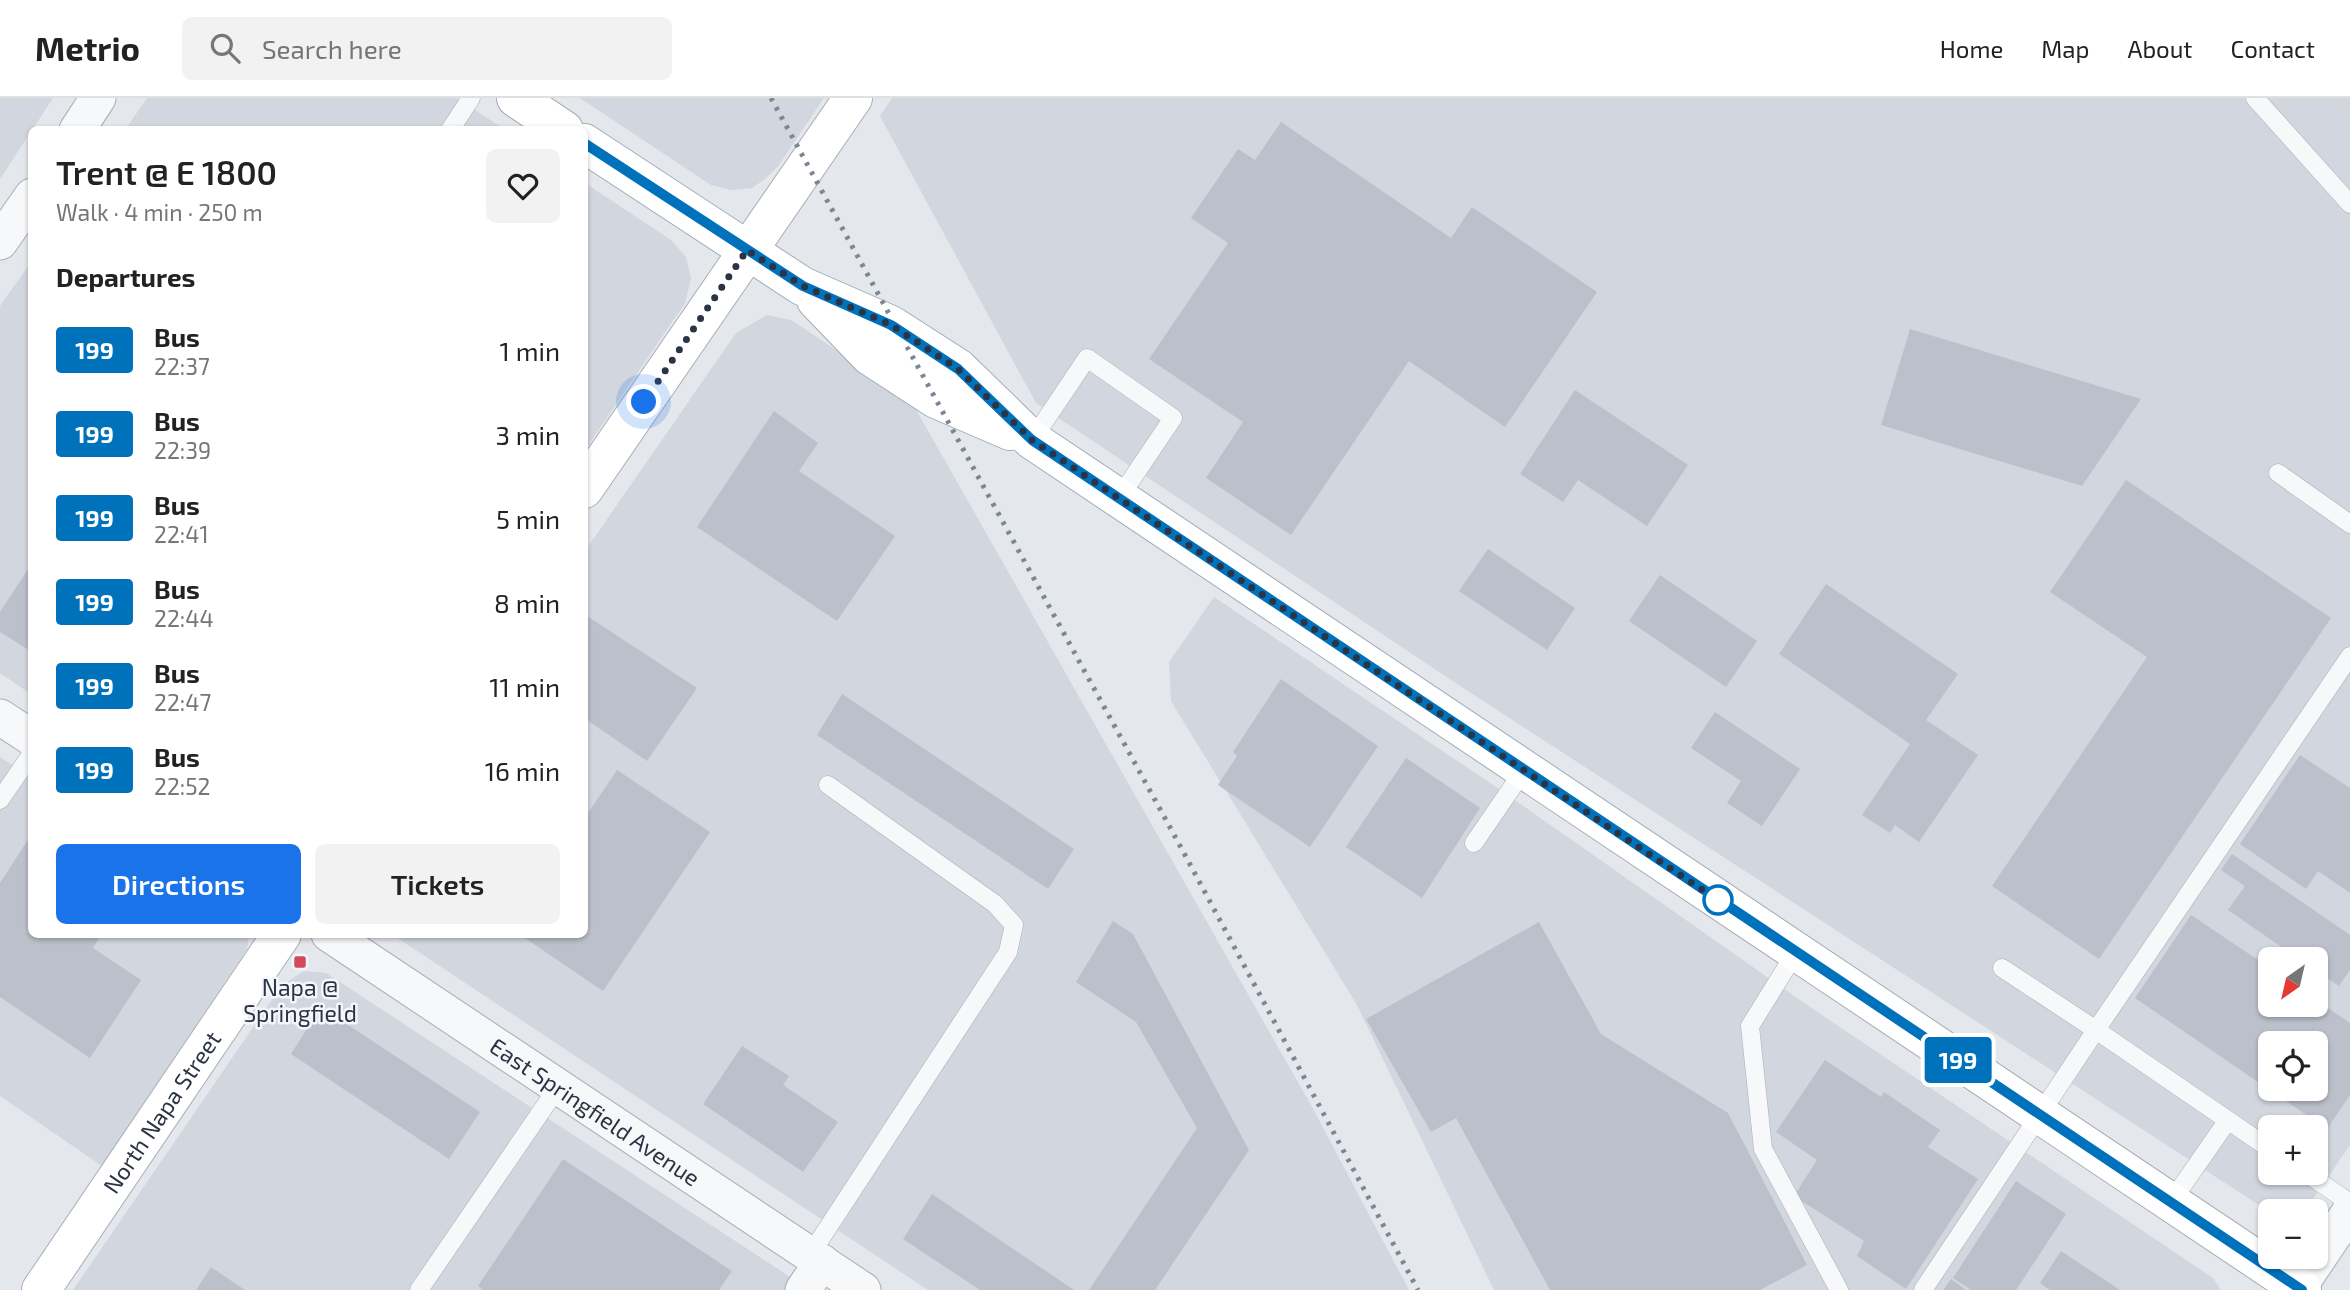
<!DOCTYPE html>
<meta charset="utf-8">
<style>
:root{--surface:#fff;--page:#f2f2f2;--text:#222;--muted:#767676;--line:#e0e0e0;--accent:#1a73e8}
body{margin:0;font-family:"Exo 2",sans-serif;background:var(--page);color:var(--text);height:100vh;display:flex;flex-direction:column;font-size:26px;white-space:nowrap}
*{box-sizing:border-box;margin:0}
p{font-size:23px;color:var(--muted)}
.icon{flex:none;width:38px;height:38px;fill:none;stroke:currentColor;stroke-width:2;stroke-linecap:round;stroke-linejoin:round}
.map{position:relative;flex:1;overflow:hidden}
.sheet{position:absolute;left:28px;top:28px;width:560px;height:812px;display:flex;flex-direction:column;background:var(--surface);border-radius:10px;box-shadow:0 2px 5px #0004}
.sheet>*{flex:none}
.badge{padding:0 14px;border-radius:5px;font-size:24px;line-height:46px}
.needle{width:46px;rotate:214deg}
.buttons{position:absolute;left:2258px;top:849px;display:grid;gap:14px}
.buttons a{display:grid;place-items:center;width:70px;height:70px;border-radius:10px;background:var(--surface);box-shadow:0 2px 5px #0004;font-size:35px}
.you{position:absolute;width:35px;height:35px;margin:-18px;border:5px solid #fff;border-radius:50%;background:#1a73e8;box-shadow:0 0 0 10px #1a73e833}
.map>.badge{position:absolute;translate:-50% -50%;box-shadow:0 0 0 4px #fff}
h2{padding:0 28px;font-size:26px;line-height:63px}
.round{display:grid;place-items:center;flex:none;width:74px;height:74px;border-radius:10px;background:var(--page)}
.headline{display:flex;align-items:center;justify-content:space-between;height:119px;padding:0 28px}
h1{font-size:33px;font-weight:600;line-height:52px}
.cta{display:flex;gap:14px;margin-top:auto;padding:14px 28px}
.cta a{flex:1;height:80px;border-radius:10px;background:var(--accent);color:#fff;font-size:28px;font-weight:600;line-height:80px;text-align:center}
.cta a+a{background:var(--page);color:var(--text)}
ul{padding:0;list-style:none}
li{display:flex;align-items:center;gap:21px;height:84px;padding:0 28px}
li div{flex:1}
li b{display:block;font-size:26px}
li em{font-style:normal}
li .badge{min-width:77px;font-weight:700;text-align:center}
header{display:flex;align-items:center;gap:42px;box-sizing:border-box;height:98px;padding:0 35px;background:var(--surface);border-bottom:2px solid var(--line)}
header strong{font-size:33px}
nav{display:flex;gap:38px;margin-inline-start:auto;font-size:24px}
.search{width:490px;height:63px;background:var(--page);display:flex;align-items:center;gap:18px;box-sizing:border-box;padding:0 24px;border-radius:10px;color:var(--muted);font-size:26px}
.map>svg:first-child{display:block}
.built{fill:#d2d6de;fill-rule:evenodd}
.building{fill:#bbc0ca;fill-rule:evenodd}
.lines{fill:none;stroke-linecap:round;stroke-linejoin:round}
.service-casing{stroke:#a9aeb7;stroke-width:19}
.minor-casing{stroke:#a9aeb7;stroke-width:37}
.secondary-casing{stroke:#a9aeb7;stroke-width:40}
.primary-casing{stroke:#a3abb8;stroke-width:40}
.service{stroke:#f7f8fa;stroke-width:18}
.minor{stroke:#f7f8fa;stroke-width:35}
.secondary{stroke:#fff;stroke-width:38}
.primary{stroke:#fff;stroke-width:38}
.rail{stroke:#7d8696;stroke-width:5;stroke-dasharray:3.5 7;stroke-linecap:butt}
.line-casing{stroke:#fff;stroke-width:16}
.line{stroke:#0072bc;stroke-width:10}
.walk{stroke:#2b3445;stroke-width:7;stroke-dasharray:0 12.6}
.stop-dot{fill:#fff;stroke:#0072bc;stroke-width:3.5}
.poi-dot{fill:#d1495b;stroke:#f4f6f9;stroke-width:2.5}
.labels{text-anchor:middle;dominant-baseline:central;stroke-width:5;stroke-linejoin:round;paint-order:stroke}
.poi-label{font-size:23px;fill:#2b3445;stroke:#f4f6f9}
.street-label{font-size:23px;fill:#2b3445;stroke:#f4f6f9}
</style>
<header>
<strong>Metrio</strong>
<div class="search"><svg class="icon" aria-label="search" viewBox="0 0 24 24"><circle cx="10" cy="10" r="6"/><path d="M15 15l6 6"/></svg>Search here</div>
<nav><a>Home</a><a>Map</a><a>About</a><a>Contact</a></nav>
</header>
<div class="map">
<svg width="2350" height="1192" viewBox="0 0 2350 1192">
<rect width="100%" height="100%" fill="#e4e7ec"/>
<path class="built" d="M0,0H53L0,81Z
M147,0H457L504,31L125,32Z
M580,0H824L779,67L765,81L752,90L731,92L711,87Z
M892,0H2350V1047L2309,1107L2302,1113L2270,1114L2262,1109L1454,584L1036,305L880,18ZM2270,861H2315V906H2270ZM2270,945H2315V990H2270ZM2270,1029H2315V1074H2270Z
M585,85L671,142L686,159L691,180L685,205L585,352Z
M31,164V596L0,575V208Z
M767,217L791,222L910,301L1312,1009L1409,1192H928L393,837L584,836L585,453L736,235Z
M1214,499L1499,691L1810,909L2213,1180L2221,1192H1494L1357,907L1171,603L1169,564Z
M0,659L31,680L32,836L249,837L247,851L102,1068L0,998Z
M304,873L326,875L810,1192H73L282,887Z"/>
<path class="building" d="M1281,24L1451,140L1472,109L1597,194L1505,329L1409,263L1291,437L1206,380L1243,324L1149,261L1228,145L1191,120L1238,51L1255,62Z
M1910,231L2141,301L2082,388L1881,327Z
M1575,292L1688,367L1647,428L1578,382L1563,404L1520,376Z
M774,313L818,345L799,373L895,438L837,523L697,429Z
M2126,382L2331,520L2099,861L1992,788L2147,559L2050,494Z
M1488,451L1575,510L1547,552L1459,493Z
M32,465V554L0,534V514Z
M1660,477L1757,543L1726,589L1629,523Z
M1826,486L1958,576L1926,622L1978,657L1919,744L1895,727L1890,735L1862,717L1910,646L1779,556Z
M584,516L697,590L647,663L584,620Z
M1281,581L1378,648L1310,749L1218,687L1237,658L1233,654Z
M842,596L1074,751L1048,791L817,637Z
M1715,614L1800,671L1762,728L1727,705L1741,683L1691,650Z
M2300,657L2350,690V795L2318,773L2306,791L2240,746Z
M1406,660L1480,710L1422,800L1346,749Z
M617,672L710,734L603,893L519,836H584V721Z
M29,740L32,742V836H94L99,840L93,850L141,882L90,960L0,899V785Z
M2232,756L2350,837V872L2339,888L2315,872V861H2299L2228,812L2245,788L2221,772Z
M2191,817L2270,870V906H2315V901L2350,925V997L2327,1031L2135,900ZM2270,945H2315V990H2270Z
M1113,823L1133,836L1249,1052L1155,1192H1089L1197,1030L1136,924L1076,884Z
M1539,824L1601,936L1728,1015L1807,1167L1760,1192H1550L1456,1020L1431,1034L1366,921Z
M321,909L480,1014L449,1061L291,956Z
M742,948L789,978L783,987L838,1024L803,1074L703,1006Z
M1825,962L1881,999L1884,994L1940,1032L1928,1049L1978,1081L1906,1191L1857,1158L1864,1143L1794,1098L1817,1062L1776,1034Z
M563,1061L732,1173L719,1192H483L478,1188Z
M2016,1083L2066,1116L2016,1192H1971L1953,1180Z
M932,1096L1074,1192H980L903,1141Z
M2061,1153L2120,1192H2050L2040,1185Z
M211,1169L245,1192H196Z
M1951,1181L1966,1192H1943Z"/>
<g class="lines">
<g class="service-casing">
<path id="service" d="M2255,0L2350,106
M450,32L471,0
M1032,342L1087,260L1173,320L1119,400
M2278,375L2350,426
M0,702L32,655
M1474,745L1524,672
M1796,854L1750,928L1763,1051L1839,1192
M2002,870L2096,932L2350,558
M2305,1074L2350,1105
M2171,1104L2228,1022
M810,1157L1008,854L1014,827L995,806L828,687
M419,1192L558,989
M1923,1192L2096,932L2270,1051"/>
</g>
<g class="minor-casing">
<g id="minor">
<path d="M77,32L98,0"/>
<path d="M0,144L32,98"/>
<path d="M0,619L32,640"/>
<path id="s1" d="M329,836L863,1192"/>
<path d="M803,1192L822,1164"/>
<path d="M2297,1192L2350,1113"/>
</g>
</g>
<g class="secondary-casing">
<g id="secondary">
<path d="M584,391L853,0"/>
<path id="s2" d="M41,1192L282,836"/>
</g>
</g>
<g class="primary-casing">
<path id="primary" d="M516,0L564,32
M584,45L802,188L891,227L958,270L1032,342L2302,1192
M816,202L870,258L936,301L1010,333"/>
</g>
<use href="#service" class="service"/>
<use href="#minor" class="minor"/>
<use href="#secondary" class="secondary"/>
<use href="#primary" class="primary"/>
<path class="rail" d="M771,0L1178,744L1418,1192"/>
</g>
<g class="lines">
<g class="line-casing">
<path id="line" d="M584,45L803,188L891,227L958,271L1032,342L2302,1192"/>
</g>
<use href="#line" class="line"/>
<path class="walk" d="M644,304L747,152L803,188L891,227L958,271L1032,342L1728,809L1718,802"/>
</g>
<circle class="stop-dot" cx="1718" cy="802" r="14"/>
<rect class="poi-dot" x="293" y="857" width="14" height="14" rx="3.5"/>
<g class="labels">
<g class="poi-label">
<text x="300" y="889">Napa @<tspan x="300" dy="26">Springfield</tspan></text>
</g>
<g class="street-label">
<text stroke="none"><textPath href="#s2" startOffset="215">North Napa Street</textPath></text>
<text stroke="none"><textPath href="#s1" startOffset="320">East Springfield Avenue</textPath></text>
</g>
</g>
</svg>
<div class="buttons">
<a><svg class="needle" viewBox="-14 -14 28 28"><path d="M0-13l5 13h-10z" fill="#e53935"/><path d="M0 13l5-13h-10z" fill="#767676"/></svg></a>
<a><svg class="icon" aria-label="locate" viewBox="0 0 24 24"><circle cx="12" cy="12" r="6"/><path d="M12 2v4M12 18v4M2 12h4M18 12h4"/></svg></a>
<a>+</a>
<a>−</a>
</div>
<div class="you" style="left:644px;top:304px"></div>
<b class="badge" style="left:1958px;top:962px;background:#0072bc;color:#fff">199</b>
<section class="sheet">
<div class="headline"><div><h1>Trent @ E 1800</h1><p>Walk · 4 min · 250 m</p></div><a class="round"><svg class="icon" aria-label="heart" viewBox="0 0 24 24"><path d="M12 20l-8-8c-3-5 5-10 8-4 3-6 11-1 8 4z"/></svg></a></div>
<h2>Departures</h2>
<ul>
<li><span class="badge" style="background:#0072bc;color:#fff">199</span><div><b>Bus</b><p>22:37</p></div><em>1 min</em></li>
<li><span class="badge" style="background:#0072bc;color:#fff">199</span><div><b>Bus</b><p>22:39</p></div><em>3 min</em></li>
<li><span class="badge" style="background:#0072bc;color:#fff">199</span><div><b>Bus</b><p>22:41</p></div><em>5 min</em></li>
<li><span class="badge" style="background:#0072bc;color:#fff">199</span><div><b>Bus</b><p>22:44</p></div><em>8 min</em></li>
<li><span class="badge" style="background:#0072bc;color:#fff">199</span><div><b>Bus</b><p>22:47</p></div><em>11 min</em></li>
<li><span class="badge" style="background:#0072bc;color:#fff">199</span><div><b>Bus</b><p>22:52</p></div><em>16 min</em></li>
</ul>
<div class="cta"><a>Directions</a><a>Tickets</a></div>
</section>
</div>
